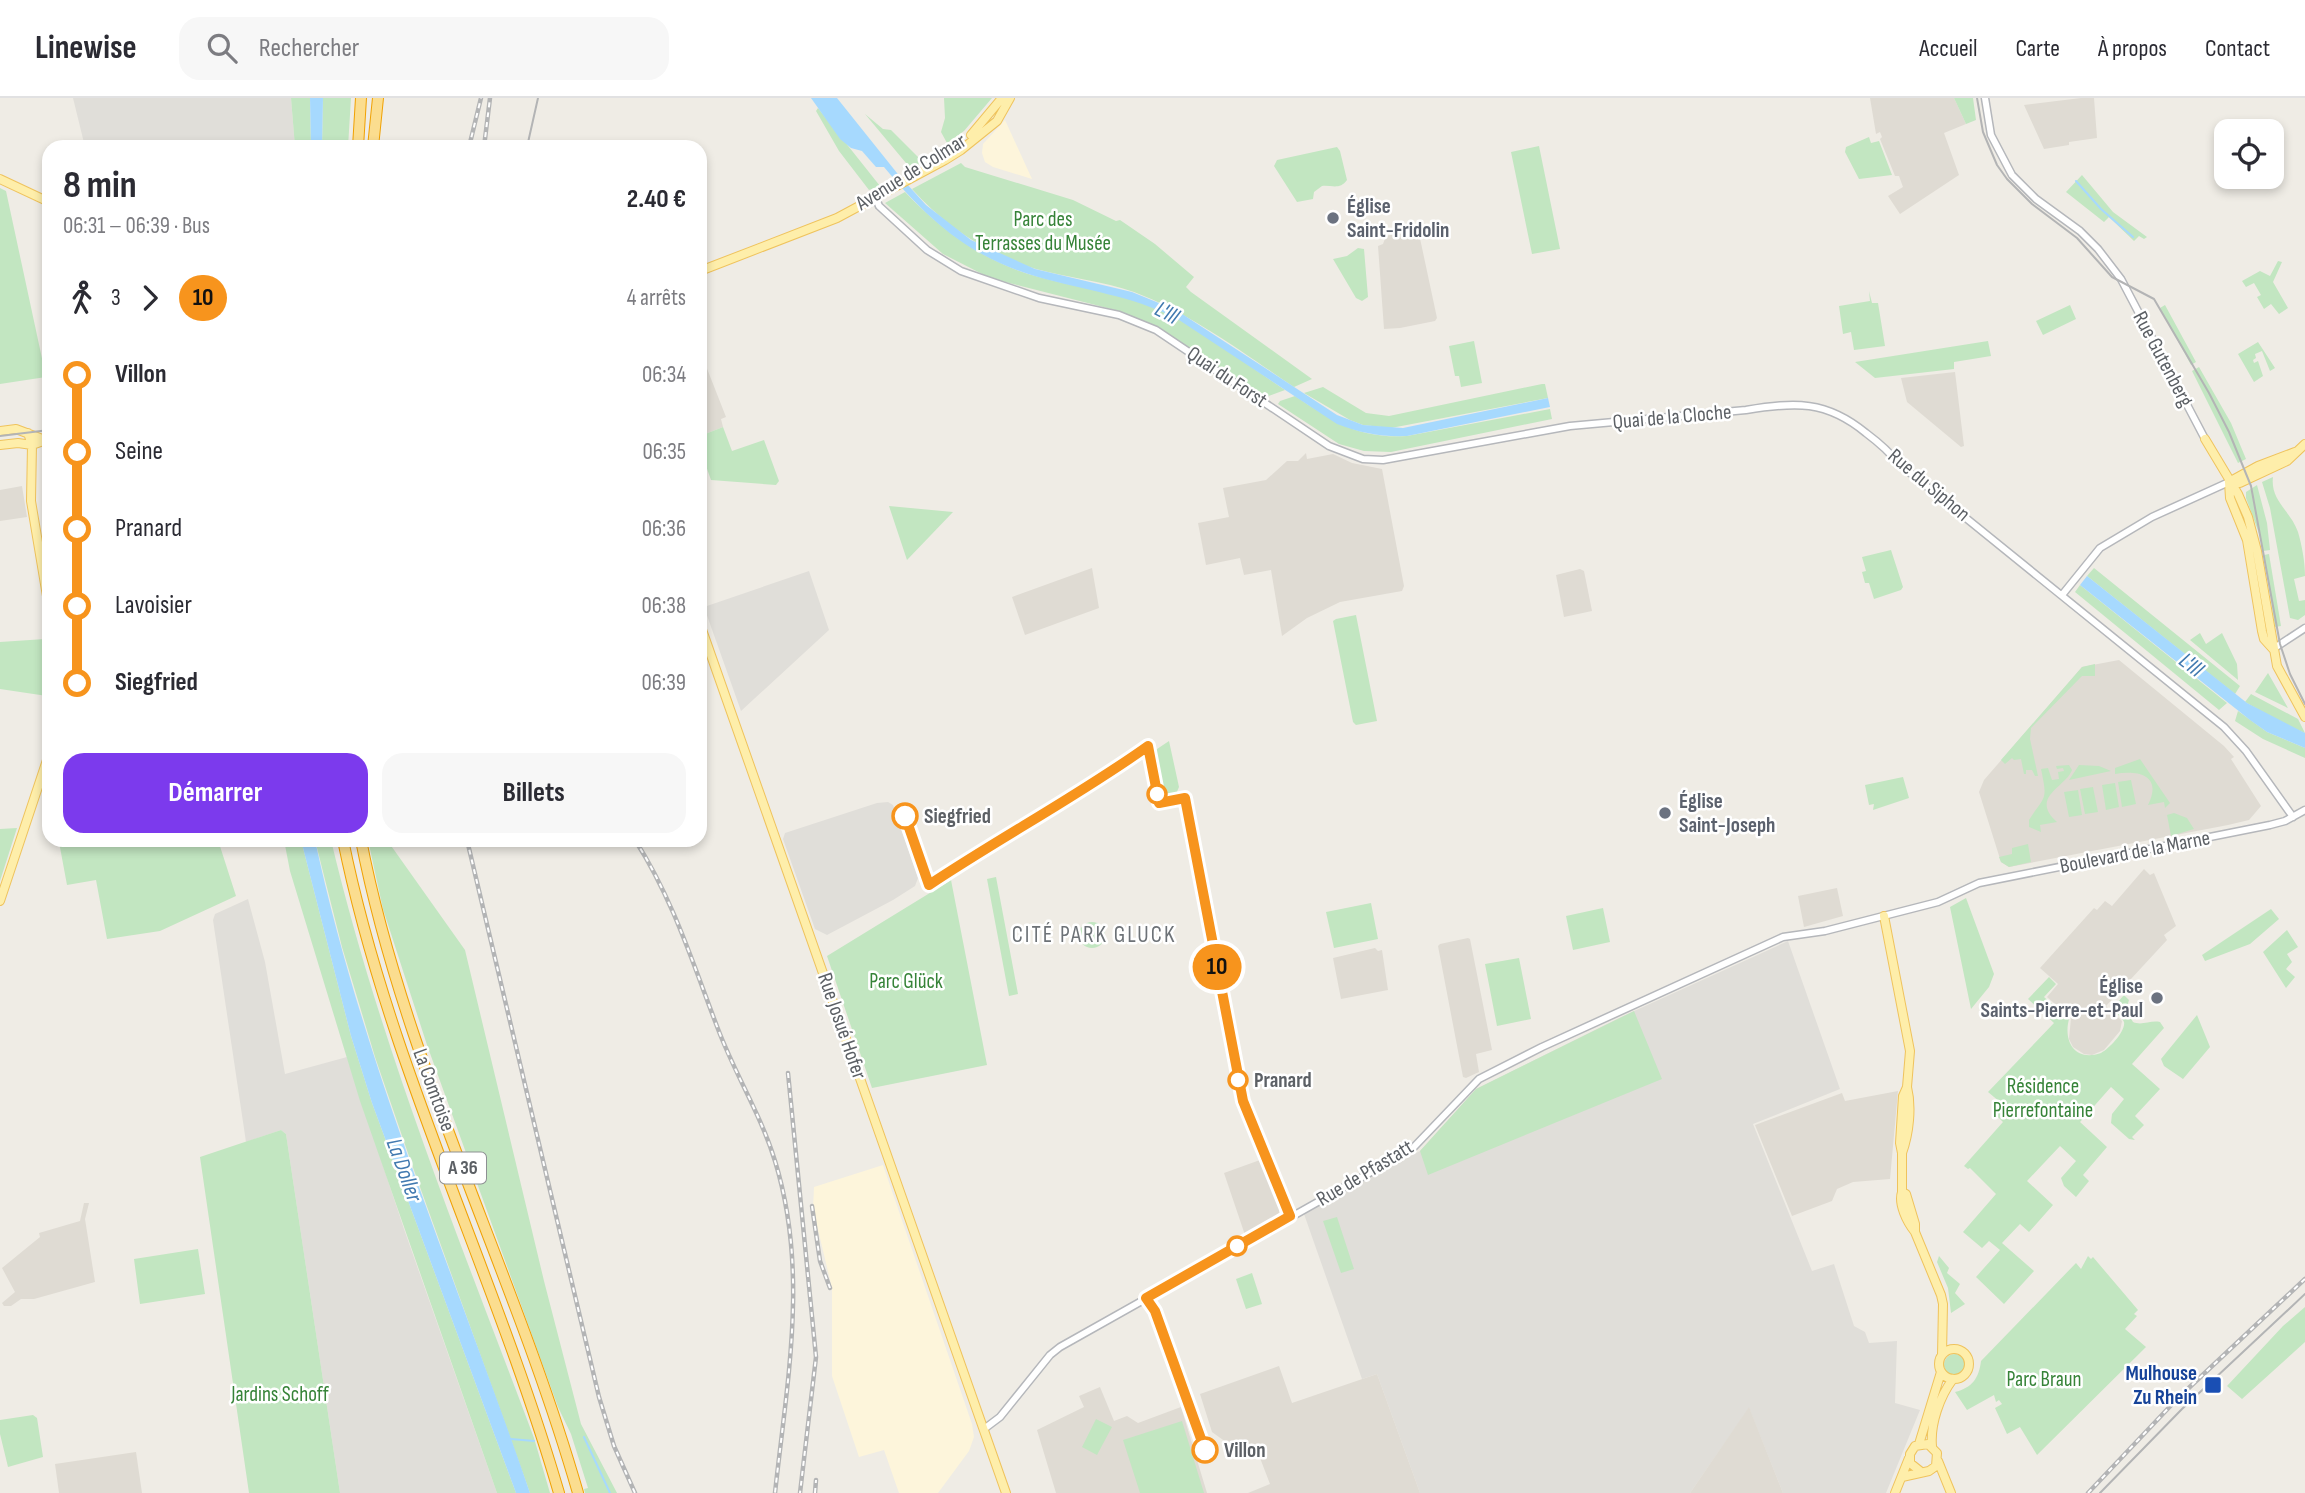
<!DOCTYPE html>
<html lang="fr">
<meta charset="utf-8">
<style>
:root{--surface:#fff;--page:#f7f7f7;--text:#2b2b33;--muted:#7c7c81;--line:#e1e1e2;--accent:#7c3aed}
body{margin:0;font-family:"Sofia Sans Condensed",sans-serif;background:var(--page);color:var(--text);height:100vh;display:flex;flex-direction:column;font-size:26px;white-space:nowrap}
*{box-sizing:border-box;margin:0}
p{font-size:23px;color:var(--muted)}
.icon{flex:none;width:38px;height:38px;fill:none;stroke:currentColor;stroke-width:2;stroke-linecap:round;stroke-linejoin:round}
.map{position:relative;flex:1;overflow:hidden}
.sheet{position:absolute;left:42px;top:42px;width:665px;height:707px;display:flex;flex-direction:column;background:var(--surface);border-radius:21px;box-shadow:0 4px 10px #0003}
.sheet>*{flex:none}
.badge{padding:0 14px;border-radius:23px;font-size:24px;line-height:46px}
.buttons{position:absolute;left:2214px;top:21px;display:grid;gap:14px}
.buttons a{display:grid;place-items:center;width:70px;height:70px;border-radius:14px;background:var(--surface);box-shadow:0 4px 10px #0003;font-size:35px}
.map>.badge{position:absolute;translate:-50% -50%;box-shadow:0 0 0 4px #fff}
.legs{display:flex;align-items:center;gap:10px;height:77px;padding:0 21px;font-size:23px}
.legs p{margin-inline-start:auto}
.overview{display:flex;align-items:center;justify-content:space-between;height:119px;padding:0 21px}
h1{font-size:38px;font-weight:700;line-height:52px}
.primary-button{display:flex;gap:14px;margin-top:auto;padding:14px 21px}
.primary-button a{flex:1;height:80px;border-radius:21px;background:var(--accent);color:#fff;font-size:28px;font-weight:700;line-height:80px;text-align:center}
.primary-button a+a{background:var(--page);color:var(--text)}
ul{padding:0 21px;list-style:none}
li{display:flex;align-items:center;gap:24px;height:77px;font-size:26px}
li i{display:grid;place-items:center;width:10px;height:100%;margin:0 9px;background:currentColor}
li i::after{content:'';width:18px;height:18px;margin:-9px;border:5px solid;border-radius:50%;background:var(--surface)}
li p{margin-inline-start:auto}
li:first-child i{background:linear-gradient(#0000 50%,currentColor 0)}
li:last-child i{background:linear-gradient(currentColor 50%,#0000 0)}
header{display:flex;align-items:center;gap:42px;box-sizing:border-box;height:98px;padding:0 35px;background:var(--surface);border-bottom:2px solid var(--line)}
header strong{font-size:33px}
nav{display:flex;gap:38px;margin-inline-start:auto;font-size:24px}
.search{width:490px;height:63px;background:var(--page);display:flex;align-items:center;gap:18px;box-sizing:border-box;padding:0 24px;border-radius:21px;color:var(--muted);font-size:26px}
.map>svg:first-child{display:block}
.commercial{fill:#fdf5db}
.industrial{fill:#e0ded9}
.education{fill:#dfdbd3}
.green{fill:#c2e6c1}
.water{fill:#a6d9fe}
.lines{fill:none;stroke-linecap:round;stroke-linejoin:round}
.stream{stroke:#a6d9fe;stroke-width:2}
.minor-casing{stroke:#b5b7bb;stroke-width:9}
.major-casing{stroke:#efc35d;stroke-width:10}
.highway-casing{stroke:#f0a103;stroke-width:12}
.minor{stroke:#fff;stroke-width:6}
.major{stroke:#feeeaa;stroke-width:8}
.highway{stroke:#fbdd8f;stroke-width:10}
.tram{stroke:#b3b4b5;stroke-width:2}
.rail-casing{stroke:#b3b4b5;stroke-width:4.5}
.rail{stroke:#fff;stroke-width:2;stroke-dasharray:5;stroke-linecap:butt}
.line-1-casing{stroke:#fff;stroke-width:16}
.line-1{stroke:#f7941d;stroke-width:10}
.worship-dot{fill:#6b7280;stroke:#fff;stroke-width:2.5}
.stop-1-dot{fill:#fff;stroke:#f7941d;stroke-width:3.5}
.transit-dot{fill:#1a4fb4;stroke:#fff;stroke-width:2.5}
.labels{text-anchor:middle;dominant-baseline:central;stroke-width:5;stroke-linejoin:round;paint-order:stroke}
.shield{fill:#fff;stroke:#8d9093;stroke-width:2}
.shield-label{font-size:19px;font-weight:bold;fill:#5c6065}
.street-label{font-size:21px;fill:#5c6065;stroke:#fff}
.worship-label{font-size:21px;font-weight:bold;fill:#5b616d;stroke:#fff;text-anchor:start}
.park-label{font-size:21px;fill:#368338;stroke:#fff}
.stop-label{font-size:21px;font-weight:bold;fill:#5c6065;stroke:#fff;text-anchor:start}
.transit-label{font-size:21px;font-weight:bold;fill:#164399;stroke:#fff;text-anchor:end}
.water-label{font-size:23px;font-style:italic;fill:#427ab0;stroke:#fff}
.neighbourhood-label{font-size:23px;letter-spacing:2px;fill:#6d7277;stroke:#fff}
</style>
<header>
<strong>Linewise</strong>
<div class="search"><svg class="icon" aria-label="search" viewBox="0 0 24 24"><circle cx="10" cy="10" r="6"/><path d="M15 15l6 6"/></svg>Rechercher</div>
<nav><a>Accueil</a><a>Carte</a><a>À propos</a><a>Contact</a></nav>
</header>
<div class="map">
<svg width="2305" height="1395" viewBox="0 0 2305 1395">
<rect width="100%" height="100%" fill="#efece5"/>
<path class="commercial" d="M1005,22L1032,81L993,69L985,64L982,55L983,46Z
M883,1067L972,1326L974,1339L969,1353L938,1395H899L884,1352L859,1359L832,1278V1190L813,1111L814,1089Z"/>
<path class="industrial" d="M73,0H291L295,49H85Z
M809,473L829,532L741,613L704,509Z
M888,704L893,707L918,780L915,788L893,802L827,837L815,831L783,741L785,735L877,705Z
M248,801L265,864L285,976L347,959L404,1131L497,1395H340L286,1036L281,1032L246,1044L213,822L215,816Z
M1788,843L1840,991L1753,1026L1812,1173L1834,1166L1854,1228L1865,1234L1869,1245L1897,1243L1895,1305L1920,1312L1886,1395H1783L1749,1310L1690,1395H1420L1377,1276L1362,1281L1304,1116L1420,1053L1476,991L1621,919Z"/>
<path class="education" d="M1870,0H1954L1966,26L1944,35L1959,77L1900,116L1888,98L1903,89L1899,78H1895L1880,41L1882,39L1880,34L1876,36Z
M2081,0H2094L2097,40L2069,44V47L2044,51L2024,7Z
M1418,131L1437,220L1435,223L1400,230L1384,231L1378,148L1383,146L1386,138Z
M706,268L726,319L721,321L723,329L700,338V272Z
M1955,274L1964,348L1961,349L1907,304L1901,280Z
M1306,355L1307,361L1333,356L1352,365L1382,371L1404,488L1402,493L1340,504L1307,520L1282,538L1271,472L1244,477L1240,460L1206,467L1198,425L1229,419L1223,390L1266,382L1287,363H1298Z
M22,388L27,419L0,423V392Z
M1092,470L1099,510L1025,537L1012,499Z
M1580,471L1584,473L1592,513L1564,519L1556,477Z
M2119,562L2224,648L2234,659L2231,661L2261,708L2249,722L2228,727L2009,769L2001,764L1979,694L1984,682L2082,569Z
M2144,771L2150,777L2154,775L2176,828L2164,837L2167,842L2106,908L2122,923L2120,933L2104,952L2092,957L2084,956L2073,949L2069,941L2071,920L2047,899L2058,886L2040,870L2094,810L2097,812L2105,803L2112,808Z
M1837,790L1843,818L1804,829L1798,798Z
M1468,840L1470,841L1492,952L1476,956L1479,974L1466,980L1463,979L1438,848L1440,846Z
M1375,850L1378,853L1382,852L1388,892L1341,901L1333,860Z
M1898,993L1890,1081L1853,1084L1837,1091L1832,1103L1792,1118L1755,1027L1842,995L1845,1003Z
M1260,1062L1279,1109V1115L1275,1120L1245,1137L1224,1075Z
M84,1105H89L85,1121L95,1184L34,1201H21L11,1208H4L2,1205L15,1194L2,1170L40,1139L39,1135L80,1123Z
M1279,1268L1292,1305L1377,1276L1420,1395H1248L1270,1386L1255,1347L1237,1352L1212,1334L1200,1296Z
M1100,1289L1114,1323L1127,1318L1138,1325L1181,1309L1207,1395H1056L1037,1332L1084,1309L1079,1298Z
M1749,1309L1783,1395H1690Z
M136,1354L142,1395H59L55,1366Z"/>
<path class="green" d="M291,0H310L311,49H295Z
M323,0H351L348,49H322Z
M944,0H992L964,33L947,45L941,34L945,20Z
M1954,0H1973L1976,22L1966,26Z
M818,10L880,88L869,92L839,53L816,13Z
M865,16L883,31L891,32L923,64L911,71Z
M1869,39L1871,45L1879,43L1892,77L1859,81L1845,54L1846,49Z
M1539,48L1560,151L1532,156L1511,54Z
M1337,49L1340,53L1347,82C1340,92 1332,87 1322,88L1314,94L1313,101L1297,104L1274,68L1277,62Z
M961,65L965,69L1073,102L1116,123L1120,122L1155,146L1194,179L1186,189L1191,194L1312,281L1294,289C1243,255 1192,216 1134,194C1103,183 1068,180 1036,171C988,157 945,128 912,91Z
M2082,77L2113,114L2147,139L2144,141L2139,138L2134,143L2109,119L2104,124L2066,94Z
M0,90L6,93L46,279L0,286Z
M905,94C943,134 986,165 1039,179C1075,189 1114,193 1149,207C1195,226 1243,264 1285,292L1266,299L1158,230L1119,213L990,180L943,156L885,105Z
M1358,150L1364,151L1368,199L1362,203L1356,200L1333,161L1347,158Z
M2278,163L2282,164L2273,184L2288,210L2279,216L2271,206L2264,211L2257,199L2261,197L2254,185L2246,189L2242,183L2260,173L2270,178Z
M1869,193L1872,205H1878L1885,248L1854,252L1851,234L1843,236L1839,208L1870,203Z
M2070,207L2076,221L2043,237L2036,223Z
M2165,207L2196,264L2191,267L2160,210Z
M1474,243L1482,285L1461,289L1459,278H1455L1449,248Z
M1988,243L1991,258L1954,264V271L1875,280L1855,264Z
M2258,244L2275,270L2270,273L2262,253L2255,256L2256,260L2253,262L2254,265L2258,263L2263,278L2254,284L2238,256Z
M2199,269L2231,325L2246,361L2238,365L2192,273Z
M1542,286H1545L1548,300L1391,330L1363,327L1350,322L1304,295L1323,289L1366,315L1389,318Z
M1295,298C1333,323 1358,341 1407,338L1550,311L1552,321L1391,354L1364,353L1339,346L1278,306L1280,303Z
M723,329L732,353L764,342L779,383L776,387L711,382L700,351V338Z
M2273,379C2270,403 2291,413 2298,434C2302,448 2305,464 2305,478L2294,481L2299,503L2305,502V517L2298,522L2290,520L2270,410L2262,384Z
M2257,387L2267,425L2270,452L2263,453L2260,438L2246,400V394Z
M889,408L953,414L907,462Z
M1891,452L1903,489L1901,492L1874,501L1869,485H1865L1862,474L1866,473L1862,459Z
M2269,456L2281,528L2275,529L2264,457Z
M2094,470L2240,588L2235,596L2087,478Z
M2080,487L2227,605L2219,612L2075,494Z
M1356,517L1377,623L1356,627L1353,624L1333,523L1336,521Z
M2200,535L2206,546L2222,535L2237,566L2238,582L2190,542Z
M45,541L47,598L0,591V544Z
M2095,566V578H2082L2031,630L2030,641L2038,678H2035L2032,672H2026V676H2024L2021,661L2014,662L2012,660L2005,666L2001,662L2082,569Z
M2268,575L2288,610L2255,594Z
M2251,596L2298,621L2305,635L2286,627L2245,604Z
M2238,613L2267,634L2305,650V660L2263,641L2235,623Z
M1169,643L1179,689L1176,696L1168,697L1161,691L1154,653Z
M2140,661L2170,705L2165,710L2164,704L2148,707C2163,677 2138,672 2115,676V670Z
M2069,667L2072,672C2066,689 2029,699 2057,724L2040,727L2041,734L2029,729V722C2045,697 2048,704 2041,671L2048,670L2052,682L2059,681L2058,674L2064,673L2063,670L2057,671L2056,668Z
M2079,667L2099,668L2111,673L2069,682Z
M1903,679L1909,700L1873,712L1874,706L1869,707L1865,687Z
M2131,682L2136,706L2122,709L2118,684Z
M2115,685L2119,709L2106,712L2102,687Z
M2093,689L2098,714L2085,716L2080,691Z
M2078,692L2082,717L2069,719L2064,694Z
M2174,715L2187,720L2194,731L2171,738L2167,717L2163,718Z
M17,730L0,783V731Z
M74,742H218L236,798L160,833L107,841L96,782L67,787L59,744Z
M284,742H301L351,938L372,1005L516,1395H497L360,1003L290,773Z
M315,742H331C380,948 460,1143 534,1340L550,1395H530L411,1064L375,959L342,849Z
M368,742H387L465,852L544,1183L581,1326L617,1395H585L584,1391L588,1390L571,1336L558,1309L427,947L383,811Z
M2028,746L2031,764L2009,769L2001,764L1999,759L2012,756V750Z
M996,779L1018,896L1009,898L987,781Z
M951,782L987,967L872,990L827,858Z
M1966,800L1994,876L1989,889L1971,911L1950,809Z
M1371,805L1378,841L1334,850L1326,814Z
M1603,810L1610,844L1573,852L1566,818Z
M2271,811L2279,821L2250,846L2205,863L2202,857Z
M1079 837a13 13 0 1 1 26 0a13 13 0 1 1-26 0Z
M2287,832L2298,849L2287,856L2292,864L2286,871L2295,879L2286,890L2263,854Z
M1519,860L1531,921L1497,928L1485,866Z
M2049,879L2056,886L2044,899L2069,921C2063,944 2075,964 2101,955C2109,951 2126,933 2124,924C2122,919 2116,915 2112,911L2124,897L2129,902L2126,912L2133,924C2142,928 2150,922 2160,924L2164,930L2132,966L2160,991L2135,1018L2144,1027L2132,1039L2135,1042L2129,1041L2111,1025L2112,1016L2124,1001L2111,989L2080,1024L2107,1049L2083,1077L2089,1083L2076,1099L2064,1088L2061,1080L2076,1063L2060,1048L2027,1083L2053,1107L2029,1134L2020,1126L2002,1145L2034,1173L2004,1206L1976,1179L2000,1152L1989,1143L1982,1150L1963,1134L1996,1096L1970,1070L1968,1071L1964,1068L2003,1024L1992,1013L2000,1004L1988,994L2054,925L2028,901Z
M1634,913L1662,981L1428,1077L1420,1053L1476,991Z
M2197,917L2210,949L2183,981L2164,968L2161,961Z
M281,1032L286,1036L340,1395H249L200,1059Z
M1337,1119L1354,1171L1341,1175L1323,1123Z
M198,1151L205,1196L140,1206L134,1161Z
M1939,1158L1949,1170L1947,1175L1960,1186L1955,1195L1965,1206L1951,1215L1948,1190L1937,1164Z
M2088,1158L2091,1161L2093,1159L2138,1212L2134,1216L2137,1218L2125,1231L2146,1249L2037,1357L2020,1329L2007,1336L1995,1310L2002,1306L1999,1302L1996,1304L1994,1297L1967,1312L1955,1294C1972,1290 1979,1280 1981,1263L2076,1165L2081,1171Z
M1252,1175L1262,1206L1246,1211L1236,1181Z
M2305,1209V1244L2242,1301L2227,1288L2283,1228Z
M1944 1267a11 11 0 1 1 22 0a11 11 0 1 1-22 0Z
M33,1317L37,1320L43,1359L8,1369L0,1336V1322Z
M1096,1321L1112,1329L1097,1357L1082,1349Z
M1182,1323L1204,1395H1140L1123,1342Z"/>
<path class="water" d="M310,0H323L322,49H311Z
M811,0H837L897,75L926,107L971,142L1035,171L1132,194L1176,212L1337,317L1363,327L1403,330L1548,300L1550,309L1407,338C1381,339 1360,335 1337,326L1176,220C1129,197 1087,193 1038,179C969,159 928,122 884,69H876L862,53L851,50L840,41Z
M2087,478L2247,605L2305,635V650L2267,634L2250,622L2080,487Z
M301,742H315C363,966 456,1179 530,1395H516L372,1005L351,938Z"/>
<g class="lines">
<path class="stream" d="M2076,83L2101,111L2133,139
M584,1339L610,1395
M511,1341L534,1343"/>
<g class="minor-casing">
<path id="minor" d="M1985,0L1991,37L2012,77L2036,101L2080,133L2098,151L2121,181L2205,341
M875,98L879,108L927,152L961,173L1039,200L1119,217L1156,232L1329,348L1363,361L1383,362L1570,328L1746,312C1795,304 1826,302 1866,335C1878,344 1889,353 1898,365L2224,629L2246,653L2293,719
M2062,497L2100,450L2152,419L2229,384
M2273,551L2305,530
M984,1331L1000,1319L1050,1257L1060,1249L1412,1051L1479,981L1542,949L1783,839L1825,833L1938,804L1979,785L2270,727L2285,723L2305,712"/>
</g>
<g class="major-casing">
<path id="major" d="M971,37L1002,0
M0,81L49,104
M700,173L837,120L945,62L961,52L997,23L1010,0
M0,333L16,331L45,342
M28,335L32,347L31,403L49,510
M2205,341L2238,396L2248,419L2257,453L2277,568L2305,619
M0,347L18,345L32,347L49,341
M2229,384L2230,400L2247,442L2262,533L2264,541L2273,551
M2229,384L2240,385L2287,363L2305,346
M2229,384L2258,368L2295,354
M700,526L1006,1395
M0,803L49,656
M1884,818L1910,953L1907,989L1903,998L1900,1045L1902,1055V1094C1898,1106 1907,1124 1915,1134L1941,1197L1943,1206L1942,1257
M1902,1055C1909,1036 1912,1009 1907,989
M1902,1094L1906,1096L1915,1126V1134
M1939 1266a15 15 0 1 1 30 0a15 15 0 1 1-30 0Z
M1919,1346L1941,1274
M1932,1348C1930,1326 1940,1298 1953,1281
M1938,1363L1951,1395
M1902,1379L1929,1373L1936,1368L1937,1355L1928,1346L1915,1348L1910,1356V1365L1920,1373
M1895,1395L1909,1360"/>
</g>
<g class="highway-casing">
<path id="highway" d="M358,49L361,0
M373,49L378,0
M343,742C389,968 495,1175 559,1395
M361,742C405,968 515,1175 578,1395"/>
</g>
<use href="#minor" class="minor"/>
<use href="#major" class="major"/>
<use href="#highway" class="highway"/>
<path class="tram" d="M1977,0L1983,34L1997,67L2007,81L2032,106L2077,140L2112,179L2154,201L2209,295L2229,334L2251,388L2280,546L2290,576L2305,606
M527,49L538,0
M0,338L49,332
M2100,1395L2182,1311L2305,1196"/>
<g class="rail-casing">
<path id="rail" d="M469,49L481,0
M484,49L490,0
M467,742L599,1299L614,1348L635,1395
M635,742C673,801 693,866 718,931C735,976 761,1017 775,1063C809,1173 787,1283 775,1395
M788,975L816,1259L800,1395
M812,1108L820,1163L830,1190
M815,1395L816,1382
M2088,1395L2177,1301L2305,1181"/>
</g>
<use href="#rail" class="rail"/>
</g>
<g class="lines">
<g class="line-1-casing">
<path id="line-1" d="M905,718L929,787C1001,739 1078,698 1148,648L1159,705L1185,700L1243,1003L1290,1118L1146,1200L1155,1213L1205,1352"/>
</g>
<use href="#line-1" class="line-1"/>
</g>
<g class="worship-dot">
<circle cx="1333" cy="120" r="7"/>
<circle cx="1665" cy="715" r="7"/>
<circle cx="2157" cy="900" r="7"/>
</g>
<g class="stop-1-dot">
<circle cx="1157" cy="696" r="9"/>
<circle cx="905" cy="718" r="12"/>
<circle cx="1238" cy="982" r="9"/>
<circle cx="1237" cy="1148" r="9"/>
<circle cx="1205" cy="1352" r="12"/>
</g>
<rect class="transit-dot" x="2204" y="1278" width="18" height="18" rx="3.5"/>
<g class="labels">
<rect class="shield" x="440" y="1054.5" width="46" height="31" rx="5"/>
<g class="shield-label">
<text x="463" y="1070">A 36</text>
</g>
<g class="street-label">
<text transform="translate(911 74) rotate(-32)">Avenue de Colmar</text>
<text transform="translate(2163 261) rotate(62)">Rue Gutenberg</text>
<text transform="translate(1227 279) rotate(34)">Quai du Forst</text>
<text transform="translate(1672 319) rotate(-5)">Quai de la Cloche</text>
<text transform="translate(1929 387) rotate(40)">Rue du Siphon</text>
<text transform="translate(2135 754) rotate(-11)">Boulevard de la Marne</text>
<text transform="translate(842 928) rotate(71)">Rue Josué Hofer</text>
<text transform="translate(434 992) rotate(70)">La Comtoise</text>
<text transform="translate(1365 1075) rotate(-31)">Rue de Pfastatt</text>
</g>
<g class="worship-label">
<text x="1347" y="108">Église<tspan x="1347" dy="24">Saint-Fridolin</tspan></text>
<text x="1679" y="703">Église<tspan x="1679" dy="24">Saint-Joseph</tspan></text>
<text x="2143" y="888" text-anchor="end">Église<tspan x="2143" dy="24">Saints-Pierre-et-Paul</tspan></text>
</g>
<g class="park-label">
<text x="1043" y="121">Parc des<tspan x="1043" dy="24">Terrasses du Musée</tspan></text>
<text x="906" y="883">Parc Glück</text>
<text x="2043" y="988">Résidence<tspan x="2043" dy="24">Pierrefontaine</tspan></text>
<text x="2044" y="1281">Parc Braun</text>
<text x="280" y="1296">Jardins Schoff</text>
</g>
<g class="stop-label">
<text x="924" y="718">Siegfried</text>
<text x="1254" y="982">Pranard</text>
<text x="1224" y="1352">Villon</text>
</g>
<g class="transit-label">
<text x="2197" y="1275">Mulhouse<tspan x="2197" dy="24">Zu Rhein</tspan></text>
</g>
<g class="water-label">
<text transform="translate(1167 215) rotate(28)">L'Ill</text>
<text transform="translate(2191 567) rotate(38)">L'Ill</text>
<text transform="translate(404 1072) rotate(70)">La Doller</text>
</g>
<g class="neighbourhood-label">
<text x="1094" y="837">CITÉ PARK GLUCK</text>
</g>
</g>
</svg>
<div class="buttons">
<a><svg class="icon" aria-label="locate" viewBox="0 0 24 24"><circle cx="12" cy="12" r="6"/><path d="M12 2v4M12 18v4M2 12h4M18 12h4"/></svg></a>
</div>
<b class="badge" style="left:1217px;top:869px;background:#f7941d;color:#111">10</b>
<section class="sheet">
<div class="overview"><div><h1>8 min</h1><p>06:31 – 06:39 · Bus</p></div><b>2.40 €</b></div>
<div class="legs"><svg class="icon" aria-label="walk" viewBox="0 0 24 24"><circle cx="13" cy="4" r="2"/><path d="M13 8l-2 6 4 7M11 14l-3 7M7 12l3-4h3l4 4"/></svg>3<svg class="icon" aria-label="forward" viewBox="0 0 24 24"><path d="M9 5l7 7-7 7"/></svg><b class="badge" style="background:#f7941d;color:#111">10</b><p>4 arrêts</p></div>
<ul>
<li><i style="color:#f7941d"></i><b>Villon</b><p>06:34</p></li>
<li><i style="color:#f7941d"></i><span>Seine</span><p>06:35</p></li>
<li><i style="color:#f7941d"></i><span>Pranard</span><p>06:36</p></li>
<li><i style="color:#f7941d"></i><span>Lavoisier</span><p>06:38</p></li>
<li><i style="color:#f7941d"></i><b>Siegfried</b><p>06:39</p></li>
</ul>
<div class="primary-button"><a>Démarrer</a><a>Billets</a></div>
</section>
</div>
